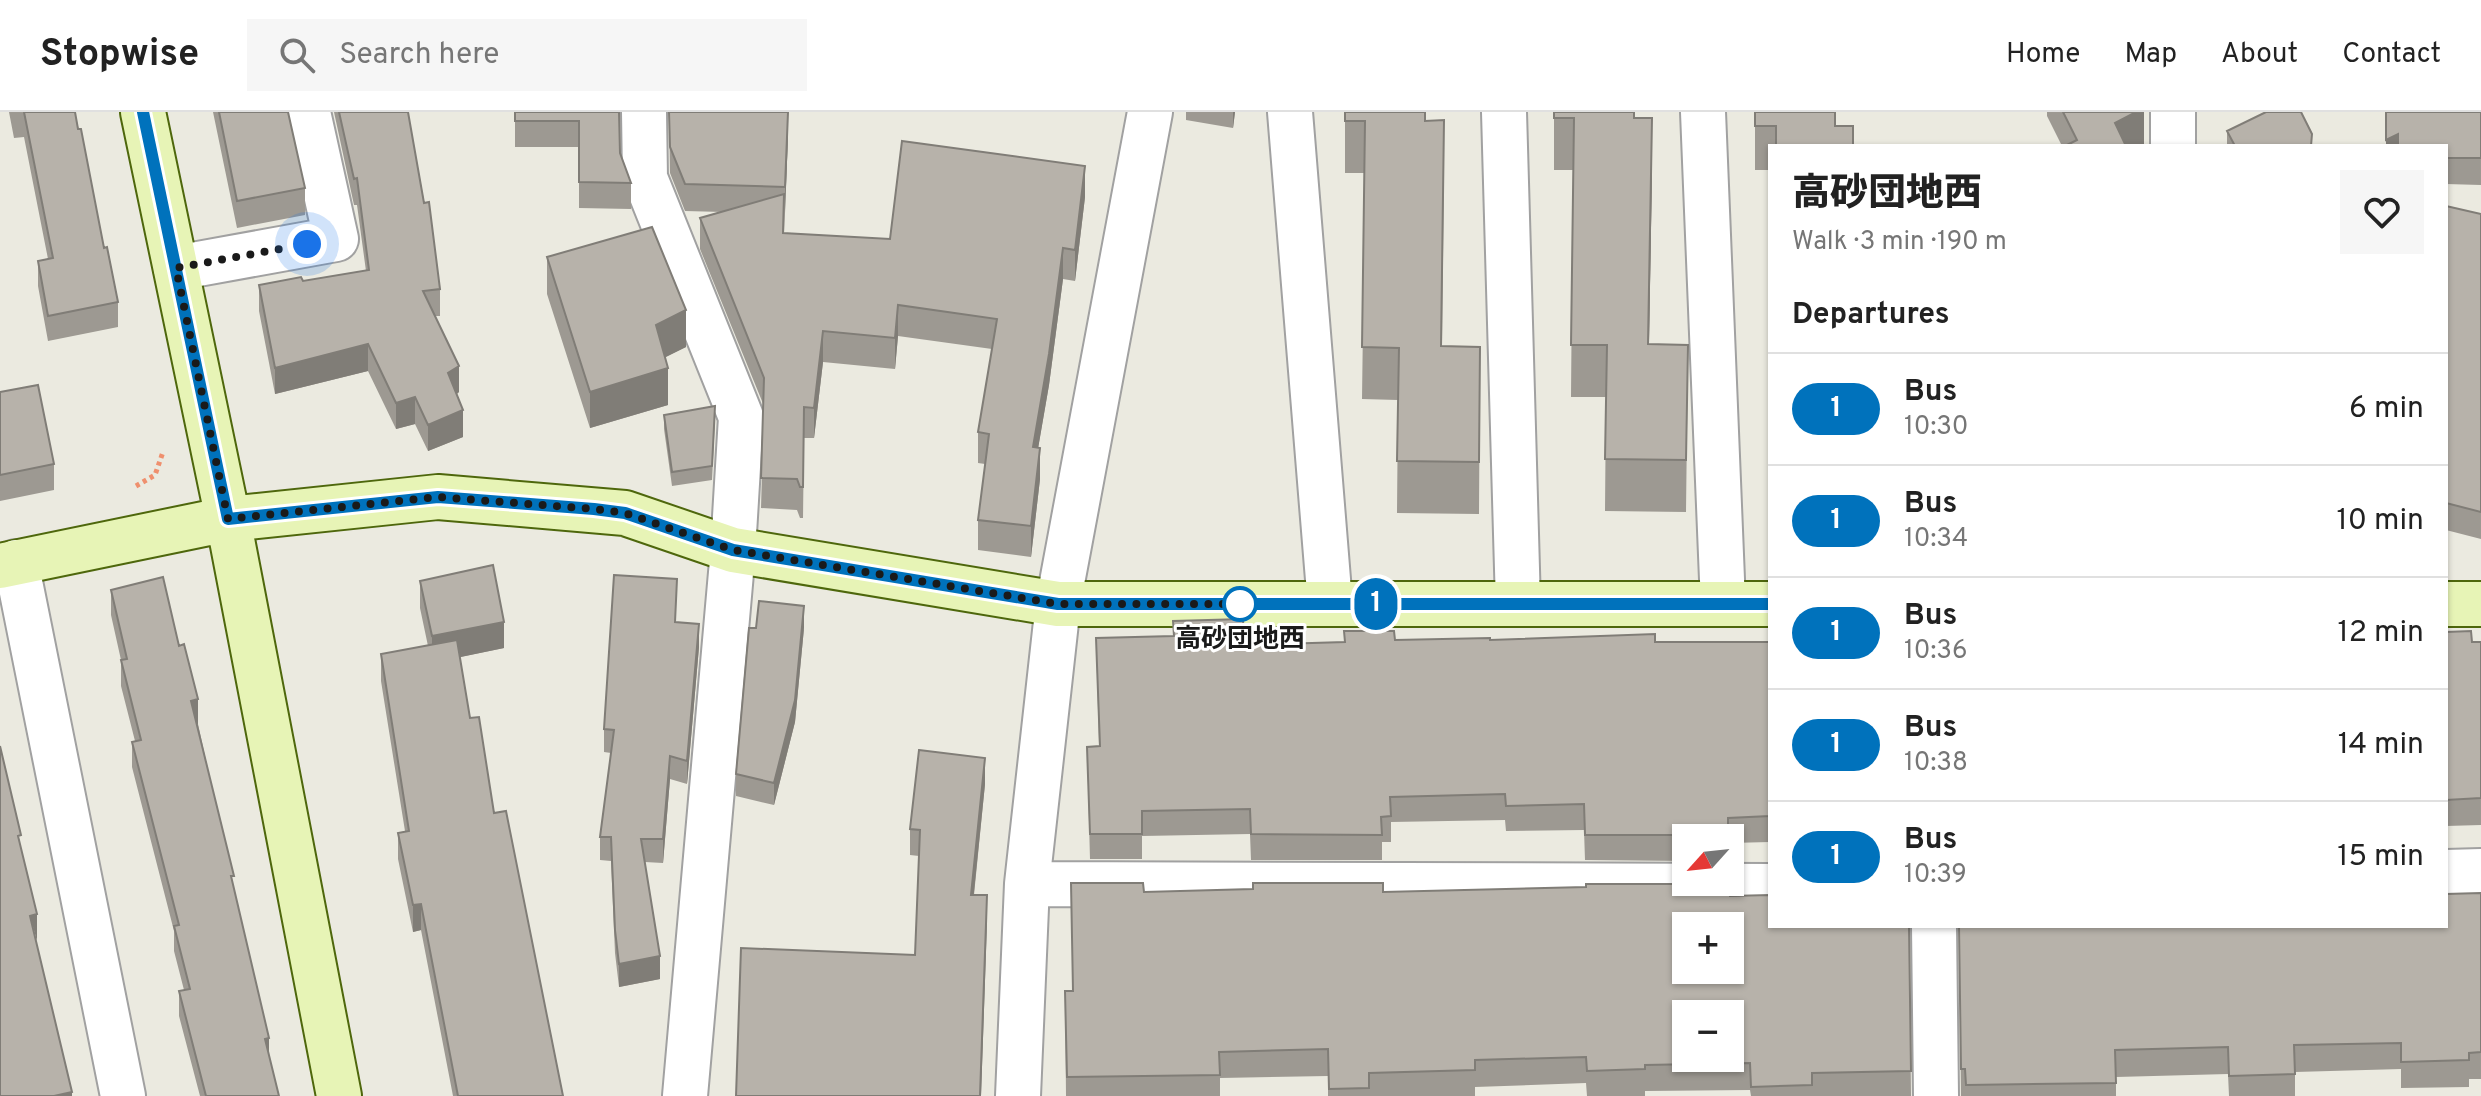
<!DOCTYPE html>
<meta charset="utf-8">
<style>
:root{--surface:#fff;--page:#f6f6f6;--text:#222;--muted:#767676;--line:#e0e0e0}
body{margin:0;font-family:Overpass,"Noto Sans JP",sans-serif;background:var(--page);color:var(--text);height:100vh;display:flex;flex-direction:column;font-size:30px;white-space:nowrap}
*{box-sizing:border-box;margin:0}
p{font-size:26px;color:var(--muted)}
.icon{flex:none;width:44px;height:44px;fill:none;stroke:currentColor;stroke-width:2;stroke-linecap:round;stroke-linejoin:round}
.map{position:relative;flex:1;overflow:hidden}
.drawer{position:absolute;left:1768px;top:32px;width:680px;height:784px;display:flex;flex-direction:column;background:var(--surface);border-radius:0px;box-shadow:0 2px 6px #0004}
.drawer>*{flex:none}
.badge{padding:0 16px;border-radius:26px;font-size:28px;line-height:52px}
.needle{width:52px;rotate:243deg}
.tools{position:absolute;left:1672px;top:712px;display:grid;gap:16px}
.tools a{display:grid;place-items:center;width:72px;height:72px;border-radius:0px;background:var(--surface);box-shadow:0 2px 6px #0004;font-size:40px}
.you{position:absolute;width:40px;height:40px;margin:-20px;border:6px solid #fff;border-radius:50%;background:#1a73e8;box-shadow:0 0 0 12px #1a73e833}
.map>.badge{position:absolute;translate:-50% -50%;box-shadow:0 0 0 4px #fff}
h2{padding:0 24px;font-size:30px;line-height:72px}
.round{display:grid;place-items:center;flex:none;width:84px;height:84px;border-radius:0px;background:var(--page)}
.headline{display:flex;align-items:center;justify-content:space-between;height:136px;padding:0 24px}
h1{font-size:38px;font-weight:800;line-height:60px}
ul{padding:0;list-style:none}
li{display:flex;align-items:center;gap:24px;height:112px;padding:0 24px;border-top:2px solid var(--line)}
li div{flex:1}
li b{display:block;font-size:30px}
li em{font-style:normal}
li .badge{min-width:88px;font-weight:700;text-align:center}
header{display:flex;align-items:center;gap:48px;box-sizing:border-box;height:112px;padding:0 40px;background:var(--surface);border-bottom:2px solid var(--line)}
header strong{font-size:38px}
nav{display:flex;gap:44px;margin-inline-start:auto;font-size:28px}
.search{width:560px;height:72px;background:var(--page);display:flex;align-items:center;gap:20px;box-sizing:border-box;padding:0 28px;border-radius:0px;color:var(--muted);font-size:30px}
.map>svg:first-child{display:block}
.lines{fill:none;stroke-linecap:round;stroke-linejoin:round}
.street-casing{stroke:#a1a1a1;stroke-width:48}
.secondary-casing{stroke:#4e670c;stroke-width:48}
.path{stroke:#ef906e;stroke-width:5;stroke-dasharray:4 4;stroke-linecap:butt}
.street{stroke:#fff;stroke-width:44}
.secondary{stroke:#e7f4b6;stroke-width:44}
.wall{fill:#9d9992}
.shaded-wall{fill:#807d77}
.building{fill:#b7b2aa;stroke:#807d77;stroke-width:2;fill-rule:evenodd}
.line-casing{stroke:#fff;stroke-width:18}
.line{stroke:#0072bc;stroke-width:12}
.walk{stroke:#1a1a1a;stroke-width:8;stroke-dasharray:0 14.4}
.stop-dot{fill:#fff;stroke:#0072bc;stroke-width:4}
.labels{text-anchor:middle;dominant-baseline:central;stroke-width:6;stroke-linejoin:round;paint-order:stroke}
.stop-label{font-size:26px;font-weight:bold;fill:#1a1a1a;stroke:#fff}
</style>
<header>
<strong>Stopwise</strong>
<div class="search"><svg class="icon" aria-label="search" viewBox="0 0 24 24"><circle cx="10" cy="10" r="6"/><path d="M15 15l6 6"/></svg>Search here</div>
<nav><a>Home</a><a>Map</a><a>About</a><a>Contact</a></nav>
</header>
<div class="map">
<svg width="2481" height="984" viewBox="0 0 2481 984">
<rect width="100%" height="100%" fill="#ebeae0"/>
<g class="lines">
<g class="street-casing">
<path id="street" d="M644,0L645,66L741,305L733,438L685,984
M1290,0L1330,492
M1504,0L1518,492
M1703,0L1723,492
M2173,34V0
M176,156L336,127L308,0
M16,450L123,984
M2446,760L2481,759
M1027,772L1770,774
M1934,814L1936,984
M1018,984L1027,772L1058,492L1150,0"/>
</g>
<g class="secondary-casing">
<path id="secondary" d="M143,0L228,407L339,984
M0,454L228,407L438,385L625,401L733,438L1058,492H1770
M2446,492H2481"/>
</g>
<path class="path" d="M136,374L155,363L163,340"/>
<use href="#street" class="street"/>
<use href="#secondary" class="secondary"/>
</g>
<path class="wall" d="M9,0H75L104,136L118,190V215L48,229L38,174V149L48,147L24,25L14,26Z
M213,0H288L305,76V103L237,116Z
M334,0H408L440,177V204H435L459,280L457,282L463,325L428,339L415,312L396,317L368,259L275,282L259,199V173L303,169L366,159L357,93H354Z
M515,0H619L620,41L631,71V97L579,96V35H515Z
M669,0L788,24L784,122L890,127L1085,85L1075,169L1063,167L1049,273L1038,336L1040,367L1031,445L978,438V408L985,352L978,351V320L992,237L898,224L895,257L823,250L814,326H804L803,406H800L797,398L761,396L764,294L700,137V106L723,100L685,99L670,61Z
M1186,0H1235L1233,16L1186,8Z
M1345,0H1426V9L1444,60L1442,234L1480,235L1479,402L1397,401L1398,288L1362,287L1365,61H1345Z
M1554,0H1635V6L1652,58L1649,232L1688,233L1686,400L1605,399L1606,285H1571L1573,58H1554Z
M1755,0L1835,14L1853,34H1770V58H1755Z
M2047,0H2144V33L2142,34H2062L2047,4Z
M2481,0V73L2446,72V34H2386Z
M2227,19L2312,34H2227Z
M2446,94L2481,102V427L2446,418Z
M547,145L686,235L665,245L668,293L590,316L547,182Z
M0,280L54,352V378L0,389Z
M664,303L715,308L712,368L672,374L664,317Z
M420,469L504,536L460,545L470,606L563,984H453L421,818L413,820L398,747V721L405,719L381,569V542L428,534L420,496Z
M111,478L198,612L234,777L269,945L279,984H200L179,904V879L184,878L174,839V819L132,655V630L135,629L121,574V548L111,503Z
M676,510L699,535L687,672L670,667L663,751L645,750L660,867L619,875L615,841L611,749L600,748V725L611,641L604,640V617Z
M804,516L795,610L774,693L736,684V662Z
M2446,520L2472,530H2481V713L2446,714Z
M1096,526L1244,533L1395,528L1655,530H1770V730L1730,731V726H1686V749L1585,748L1584,718L1506,719L1505,708L1391,710V730H1382V748H1251L1250,722L1142,724V747H1090L1087,635L1099,634Z
M985,672L974,783L987,810L915,843L919,744L910,743V717Z
M1144,780H1383L1730,784L1909,814L1911,984H1751L1750,978L1645,979V984H1587L1586,971L1475,975V984H1328V964L1220,966V984H1066L1065,879H1073Z
M2481,781V967H2469V975L2401,976V957L2295,960V984H2229L2228,962L2116,965V984H1961L1959,814H2446Z"/>
<path class="shaded-wall" d="M788,0V24L785,101V75Z
M1233,0H1235L1233,16Z
M2136,0H2144V33L2142,34H2115V11Z
M1652,6V58L1648,285V232Z
M2398,22V34H2386V28Z
M1085,54V85L1075,169V138Z
M1063,136V167L1049,273L1033,366V335Z
M898,193V224L895,257V226Z
M686,198V235L656,250V213Z
M823,219V250L814,326V296Z
M368,232V259L275,282V256Z
M459,254V280L448,287V261Z
M668,256V293L590,316V280Z
M415,285V312L396,317V291Z
M463,298V325L428,339V313Z
M1040,336V367L1031,445V414Z
M804,494V516L795,610L774,693V671Z
M504,510V536L432,551V524Z
M699,512V535L687,672V649Z
M198,587V612L191,614V589Z
M670,644V667L663,751V727Z
M985,646V672L971,809V783Z
M987,783V810L981,984H980Z
M421,792V818L413,820V793Z
M37,802V829L30,804Z
M660,844V867L619,875V852Z
M269,926V951L265,927Z
M72,980V984H54Z"/>
<path class="building" d="M24,0H75L78,17H81L104,136L107,135L118,190L48,204L38,149L53,146Z
M219,0H288L305,76L237,89Z
M339,0H408L424,91L429,90L440,177L423,179L459,254L448,261L463,298L428,313L415,285L396,291L368,232L275,256L259,173L301,165L303,169L369,158L357,66L354,67Z
M515,0H619L620,41L631,71L579,70V9H515Z
M669,0H788L785,75L685,72L670,35Z
M1345,0H1425V9L1444,8L1441,234L1480,235L1479,350L1397,349L1399,236L1362,235L1365,9H1345Z
M1554,0H1634V6H1652L1648,232L1688,233L1686,348L1605,347L1607,233H1571L1574,6H1554Z
M1755,0H1835V14H1853V34H1776V14H1755Z
M2063,0H2136L2115,11L2126,34H2065L2077,28Z
M2266,0H2301L2312,22L2311,34H2235L2227,19Z
M2386,0H2481V46H2446V34H2398V22L2386,28Z
M902,29L1085,54L1075,138L1063,136L1049,242L1033,335L1040,336L1031,414L978,408L989,322L978,320L997,207L898,193L895,226L823,219L814,296L804,295L803,375H800L797,367L761,366L764,266L700,106L784,82L783,121L890,127Z
M2446,94L2481,102V400L2446,391Z
M652,115L686,198L656,213L668,256L590,280L547,145Z
M38,273L54,352L0,363V280Z
M715,294L712,354L672,360L664,303Z
M493,453L504,510L432,524L420,469Z
M614,463L677,467L675,510L699,512L687,649L670,644L663,727H641L660,844L619,852L615,818L611,725H600L614,618L604,617Z
M163,465L179,534L184,532L198,587L191,589L234,764H231L269,926L265,927L279,984H206L179,879L190,877L174,814L179,813L132,630L141,628L121,548L127,547L111,478Z
M759,489L804,494L795,588L774,671L736,662L749,516H756Z
M1243,507L1244,533L1345,530L1344,519H1394L1395,528L1490,526V528L1655,522V530H1770V704L1728,706V723H1585L1584,692L1506,694L1505,682L1390,685L1391,704L1381,705L1382,723L1251,722L1250,697L1142,699V722H1090L1087,635L1100,634L1096,526L1174,524L1173,509Z
M2471,519L2472,530H2481V686L2446,688V520Z
M457,528L470,606L479,605L494,701L506,699L563,984H458L421,792L413,793L398,721L409,719L381,542Z
M0,634L21,723L18,724L37,802L30,804L72,980L54,984H0Z
M919,638L985,646L971,783H987L980,984H736L741,836L915,843L920,718L910,717Z
M1071,771H1143L1144,780L1253,777V771H1383V780L1586,775V772H1729L1730,784L1770,783V814H1909L1911,959L1812,961V973L1751,975L1750,951L1645,953V957L1587,959L1586,945L1475,948V958L1369,961V976L1329,977L1328,937L1219,940L1220,963L1067,965L1065,879H1073ZM1686,814H1730V858H1686ZM1686,902H1730V946H1686Z
M2481,781V940L2469,941V948L2401,950V931L2294,933L2295,962L2229,964L2228,935L2115,938L2116,971L1966,973L1965,957H1961L1959,814H2446V782Z"/>
<g class="lines">
<g class="line-casing">
<path id="line" d="M143,0L228,407L438,385L594,397L625,401L733,438L1058,492H1770"/>
</g>
<use href="#line" class="line"/>
<path class="walk" d="M307,132L176,156L228,407L438,385L594,397L625,401L733,438L1058,492H1240"/>
</g>
<circle class="stop-dot" cx="1240" cy="492" r="16"/>
<g class="labels">
<g class="stop-label">
<text x="1240" y="528">高砂団地西</text>
</g>
</g>
</svg>
<div class="tools">
<a><svg class="needle" viewBox="-14 -14 28 28"><path d="M0-13l5 13h-10z" fill="#e53935"/><path d="M0 13l5-13h-10z" fill="#767676"/></svg></a>
<a>+</a>
<a>−</a>
</div>
<div class="you" style="left:307px;top:132px"></div>
<b class="badge" style="left:1376px;top:492px;background:#0072bc;color:#fff">1</b>
<section class="drawer">
<div class="headline"><div><h1>高砂団地西</h1><p>Walk · 3 min · 190 m</p></div><a class="round"><svg class="icon" aria-label="heart" viewBox="0 0 24 24"><path d="M12 20l-8-8c-3-5 5-10 8-4 3-6 11-1 8 4z"/></svg></a></div>
<h2>Departures</h2>
<ul>
<li><span class="badge" style="background:#0072bc;color:#fff">1</span><div><b>Bus</b><p>10:30</p></div><em>6 min</em></li>
<li><span class="badge" style="background:#0072bc;color:#fff">1</span><div><b>Bus</b><p>10:34</p></div><em>10 min</em></li>
<li><span class="badge" style="background:#0072bc;color:#fff">1</span><div><b>Bus</b><p>10:36</p></div><em>12 min</em></li>
<li><span class="badge" style="background:#0072bc;color:#fff">1</span><div><b>Bus</b><p>10:38</p></div><em>14 min</em></li>
<li><span class="badge" style="background:#0072bc;color:#fff">1</span><div><b>Bus</b><p>10:39</p></div><em>15 min</em></li>
</ul>
</section>
</div>
